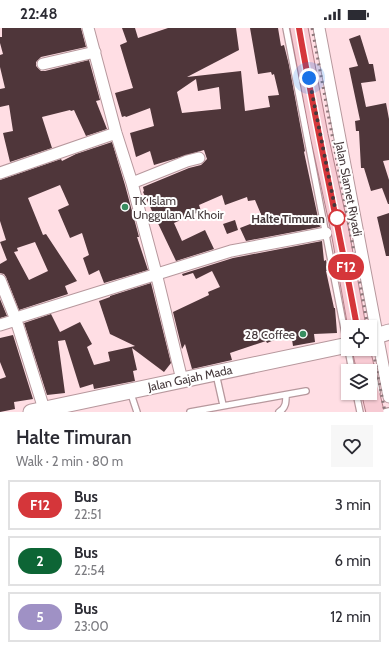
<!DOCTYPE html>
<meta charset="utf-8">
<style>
:root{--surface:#fff;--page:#f7f7f7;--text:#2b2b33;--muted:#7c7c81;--line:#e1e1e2}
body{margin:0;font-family:Cabin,sans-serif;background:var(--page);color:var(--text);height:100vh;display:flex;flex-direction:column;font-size:15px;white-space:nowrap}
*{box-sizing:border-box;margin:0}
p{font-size:13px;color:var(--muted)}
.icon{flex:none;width:22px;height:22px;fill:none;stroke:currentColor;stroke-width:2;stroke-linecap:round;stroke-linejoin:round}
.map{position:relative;height:384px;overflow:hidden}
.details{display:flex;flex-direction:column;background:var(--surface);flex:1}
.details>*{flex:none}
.badge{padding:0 8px;border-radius:13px;font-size:14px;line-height:26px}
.fabs{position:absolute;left:341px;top:292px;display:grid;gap:8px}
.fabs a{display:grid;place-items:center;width:36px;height:36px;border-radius:0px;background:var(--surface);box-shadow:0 1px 3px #0004;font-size:20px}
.you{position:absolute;width:20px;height:20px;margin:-10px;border:3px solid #fff;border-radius:50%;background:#1a73e8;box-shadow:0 0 0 6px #1a73e833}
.map>.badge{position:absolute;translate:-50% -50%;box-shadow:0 0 0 2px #fff}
.round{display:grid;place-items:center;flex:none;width:42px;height:42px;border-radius:0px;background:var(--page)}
.overview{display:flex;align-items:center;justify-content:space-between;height:68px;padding:0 16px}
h1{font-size:19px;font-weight:600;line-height:30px}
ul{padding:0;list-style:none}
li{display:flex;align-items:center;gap:12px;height:50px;margin:0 8px 6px;padding:0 8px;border:2px solid var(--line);border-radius:0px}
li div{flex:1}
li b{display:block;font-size:15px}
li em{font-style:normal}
li .badge{min-width:44px;font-weight:700;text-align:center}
.status{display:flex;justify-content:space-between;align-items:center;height:28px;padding:0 20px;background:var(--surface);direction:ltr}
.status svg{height:11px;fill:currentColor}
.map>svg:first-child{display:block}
.building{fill:#4f363a;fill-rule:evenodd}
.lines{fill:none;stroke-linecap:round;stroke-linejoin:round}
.service-casing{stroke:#b7989d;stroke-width:8}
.minor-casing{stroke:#b7989d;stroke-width:13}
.secondary-casing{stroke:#b7989d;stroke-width:17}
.primary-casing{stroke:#b5808a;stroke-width:19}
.service{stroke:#fff;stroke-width:5.5}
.minor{stroke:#fff;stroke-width:11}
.secondary{stroke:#fff;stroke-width:15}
.primary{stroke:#f7cad3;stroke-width:17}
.rail{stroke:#8c787b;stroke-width:3;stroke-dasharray:2 4;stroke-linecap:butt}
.line-casing{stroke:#fff;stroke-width:9}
.line{stroke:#d5363a;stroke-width:6}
.walk{stroke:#45393b;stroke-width:4;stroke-dasharray:0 7.2}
.poi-dot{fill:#388d60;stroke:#fff;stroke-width:1.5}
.stop-dot{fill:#fff;stroke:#d5363a;stroke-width:2}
.labels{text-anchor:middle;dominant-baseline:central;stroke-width:4;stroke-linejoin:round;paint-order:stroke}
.street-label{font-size:12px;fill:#45393b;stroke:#fff}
.poi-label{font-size:12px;fill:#45393b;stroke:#fff;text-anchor:start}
.stop-label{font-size:12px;font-weight:bold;fill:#45393b;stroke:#fff;text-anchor:end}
</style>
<div class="status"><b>22:48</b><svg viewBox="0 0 49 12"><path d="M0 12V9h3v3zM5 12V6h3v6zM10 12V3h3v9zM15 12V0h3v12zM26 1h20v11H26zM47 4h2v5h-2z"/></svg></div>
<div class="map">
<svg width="389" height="384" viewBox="0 0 389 384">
<rect width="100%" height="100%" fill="#ffdee4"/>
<path class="building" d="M2,0H81L86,19L41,29L36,34V38L41,43H45L89,32L100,72L96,73L107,101L86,108L74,82L71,83L70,82L42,89L52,120L10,134L3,105L13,103L9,77L0,79V61L5,60L0,39V27L3,26L0,15V9H2Z
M122,0H135L138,10L168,0H236L239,22L187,49L241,43L245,83L270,79L268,68L279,67L274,46L272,47L271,44L258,46L250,0H278L281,18L284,17L289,37L305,123L304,124L320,199L246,213L240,200L263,191L255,172L248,173L247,169L225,177L222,167L199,177L201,183L174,195L182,213L205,202L214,221L176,233L143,164L144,163L143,159L189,140L201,137L207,131L204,122L154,137L150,123L136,129L130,105L154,98L150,80L126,89L125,88L122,89L115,65L133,60L120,17L127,14ZM196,51L198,63L219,59L221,81L182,85L177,64Z
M360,7L369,36H373L376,53L361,55L366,79L386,75L389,91V132L383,133L389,152V176H388L382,160L371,163L364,140H361L359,103H356L355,93L360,92L349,40L358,38L349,11Z
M112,114L125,157L139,209H137L148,242L104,255L99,242L89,247L83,230L89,227L82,205L70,210L58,182L69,177L60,157L28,170L43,207L46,206L77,253L65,258L68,266L19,282L6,249L4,246L0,245V236L7,232L0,214L6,212L0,193V152L61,131L62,133L76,126ZM35,214L48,243L29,252L14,224L18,223L17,220Z
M389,185V228H386L377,189Z
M235,192L238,202L227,206L223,196Z
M322,213L324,233L326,232L328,243H326L334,280H335L337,305L314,306L315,314L293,318L291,305L267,315L266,313L230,325L232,332L192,341L185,316L182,321L173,284L209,267L208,264L220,259L212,243L196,251L193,245L183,248L182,246L233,230Z
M151,255L171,335L164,344L132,320L137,342L133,343L135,353L94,361L93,356L80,360L65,312L58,313L65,365L47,367L24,295L51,286L60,304L80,294L92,316L87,319L94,337L110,333L108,324L135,318L110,306L99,273L110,269V268Z
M0,271L7,288L0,290Z
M13,307L33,371L14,374L15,381L0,384V351L6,349L0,334V310Z"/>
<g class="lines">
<g class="service-casing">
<path id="service" d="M286,0L347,316
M348,321L352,343
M372,339L377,364
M216,346L223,377
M130,363L137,384
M356,365L360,384
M190,384L306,363
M279,384C286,380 286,374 286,367
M385,384L389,383"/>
</g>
<g class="minor-casing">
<path id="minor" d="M88,0L116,105L132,155L156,245L182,352
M319,0L389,369
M43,36L95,24
M0,145L116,105
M132,155L187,133L199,130
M0,252L16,292L44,381
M16,290L231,223L326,205
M0,297L16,292"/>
</g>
<g class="secondary-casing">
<path id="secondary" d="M370,310L389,304
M31,384L348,317"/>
</g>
<g class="primary-casing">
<path id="primary" d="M299,0L319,107L340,203L357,299
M361,321L366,343
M370,363L375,384"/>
</g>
<use href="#service" class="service"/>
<use href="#minor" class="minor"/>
<use href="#secondary" class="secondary"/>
<use href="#primary" class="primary"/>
<path class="rail" d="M312,0L368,299
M370,308L385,384"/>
</g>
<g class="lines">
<g class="line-casing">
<path id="line" d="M299,0C316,100 339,199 357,299"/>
</g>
<use href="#line" class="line"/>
<path class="walk" d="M309,50L337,190"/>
</g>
<g class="poi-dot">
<circle cx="125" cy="179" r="4"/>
<circle cx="303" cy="306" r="4"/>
</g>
<circle class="stop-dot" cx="337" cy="190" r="8"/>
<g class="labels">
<g class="street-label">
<text transform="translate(349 161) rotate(79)">Jalan Slamet Riyadi</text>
<text transform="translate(190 350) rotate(-12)">Jalan Gajah Mada</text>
</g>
<g class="poi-label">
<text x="133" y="172">TK Islam<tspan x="133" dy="14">Unggulan Al Khoir</tspan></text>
<text x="295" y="306" text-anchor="end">28 Coffee</text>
</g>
<g class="stop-label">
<text x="325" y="190">Halte Timuran</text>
</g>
</g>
</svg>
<div class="fabs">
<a><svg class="icon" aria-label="locate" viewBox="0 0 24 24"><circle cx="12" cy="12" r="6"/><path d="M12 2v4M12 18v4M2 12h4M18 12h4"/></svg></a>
<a><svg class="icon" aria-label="layers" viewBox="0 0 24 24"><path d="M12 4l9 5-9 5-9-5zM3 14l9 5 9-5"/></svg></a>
</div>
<div class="you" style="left:309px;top:50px"></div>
<b class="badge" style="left:346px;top:239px;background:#d5363a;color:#fff">F12</b>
</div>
<section class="details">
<div class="overview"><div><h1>Halte Timuran</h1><p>Walk · 2 min · 80 m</p></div><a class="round"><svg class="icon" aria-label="heart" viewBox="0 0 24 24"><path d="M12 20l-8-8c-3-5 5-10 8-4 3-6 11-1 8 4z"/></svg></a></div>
<ul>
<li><span class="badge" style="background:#d5363a;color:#fff">F12</span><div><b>Bus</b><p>22:51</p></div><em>3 min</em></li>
<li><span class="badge" style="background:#0d6535;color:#fff">2</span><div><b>Bus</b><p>22:54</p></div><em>6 min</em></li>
<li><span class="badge" style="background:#9f91c5;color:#fff">5</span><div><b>Bus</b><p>23:00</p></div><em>12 min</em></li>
</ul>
</section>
